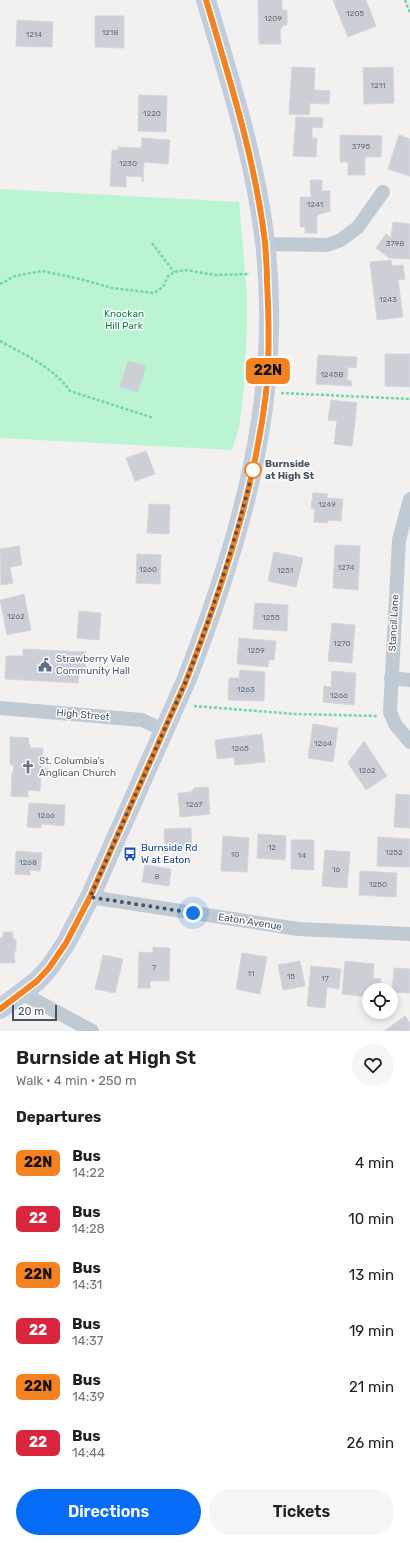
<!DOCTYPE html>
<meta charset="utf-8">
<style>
:root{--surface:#fff;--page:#f6f6f6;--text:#202124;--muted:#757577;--accent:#066bf7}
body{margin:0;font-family:Rubik,sans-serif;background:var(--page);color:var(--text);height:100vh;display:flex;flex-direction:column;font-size:15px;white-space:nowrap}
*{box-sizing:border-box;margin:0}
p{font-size:13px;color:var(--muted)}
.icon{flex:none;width:22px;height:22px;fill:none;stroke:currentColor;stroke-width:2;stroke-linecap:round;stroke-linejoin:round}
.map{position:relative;height:1031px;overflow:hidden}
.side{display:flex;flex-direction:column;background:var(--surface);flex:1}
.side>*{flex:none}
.badge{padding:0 8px;border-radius:6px;font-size:14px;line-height:26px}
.tools{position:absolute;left:362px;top:983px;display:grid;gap:8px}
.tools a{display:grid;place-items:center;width:36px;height:36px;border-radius:50%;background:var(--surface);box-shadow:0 2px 6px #0003;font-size:20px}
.scale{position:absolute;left:12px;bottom:10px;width:45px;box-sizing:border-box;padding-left:4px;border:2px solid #465360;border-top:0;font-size:11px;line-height:14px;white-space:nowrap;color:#465360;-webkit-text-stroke:3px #fff;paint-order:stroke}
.you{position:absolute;width:20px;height:20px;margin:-10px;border:3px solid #fff;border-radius:50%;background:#1a73e8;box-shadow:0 0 0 6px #1a73e833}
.map>.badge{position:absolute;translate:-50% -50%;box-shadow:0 0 0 2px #fff}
h2{padding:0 16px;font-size:15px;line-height:36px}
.round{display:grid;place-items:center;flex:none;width:42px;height:42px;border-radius:21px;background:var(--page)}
.head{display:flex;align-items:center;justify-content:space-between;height:68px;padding:0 16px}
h1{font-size:19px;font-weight:600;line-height:30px}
.cta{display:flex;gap:8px;margin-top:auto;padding:8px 16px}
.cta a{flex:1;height:46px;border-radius:24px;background:var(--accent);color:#fff;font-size:16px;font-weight:600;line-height:46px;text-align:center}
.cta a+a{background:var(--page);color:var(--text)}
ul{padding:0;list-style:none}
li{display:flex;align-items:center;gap:12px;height:56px;padding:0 16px}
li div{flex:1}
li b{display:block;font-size:15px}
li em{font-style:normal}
li .badge{min-width:44px;font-weight:700;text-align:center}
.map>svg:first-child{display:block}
.green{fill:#bbf4d2}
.building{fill:#cccfd6;stroke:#d4d6dc}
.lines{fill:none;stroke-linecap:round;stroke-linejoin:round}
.path{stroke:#6fd6a5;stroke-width:2.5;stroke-dasharray:3 2;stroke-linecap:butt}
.street{stroke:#c0cad3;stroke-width:14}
.secondary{stroke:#c1cddb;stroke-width:20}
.line-casing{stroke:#fff;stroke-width:9}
.line{stroke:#f58220;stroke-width:6}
.walk{stroke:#465360;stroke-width:4;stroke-dasharray:0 7.2}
.stop-dot{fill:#fff;stroke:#f58220;stroke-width:2}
.labels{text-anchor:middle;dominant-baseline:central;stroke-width:3;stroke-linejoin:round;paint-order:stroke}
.number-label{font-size:8px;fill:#68727e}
.park-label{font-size:10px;fill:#0d854b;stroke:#fff}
.stop-label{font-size:10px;font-weight:bold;fill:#465360;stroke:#fff;text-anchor:start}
.street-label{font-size:10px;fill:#465360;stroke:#fff}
.service-label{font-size:10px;fill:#4e5e75;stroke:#fff;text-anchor:start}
.worship-label{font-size:10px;fill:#5b616d;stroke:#fff;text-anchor:start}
.transit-label{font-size:10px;fill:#164399;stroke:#fff;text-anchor:start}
</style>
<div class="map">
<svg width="410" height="1031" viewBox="0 0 410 1031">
<rect width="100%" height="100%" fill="#f3f0f0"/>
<path class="green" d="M0,189L239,202L247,295V324L244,387L239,428L232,450L0,438Z"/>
<path class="building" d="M258,0H282V10L287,11V25H284L280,30L281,44H259Z
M333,0H366L376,26L348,37Z
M95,16H124V48L95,47Z
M17,20L53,22L52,47L16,46Z
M292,67L315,68L314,90L330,91L329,104L310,103L309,115L289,114Z
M393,67L394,103L364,104L363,68Z
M139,95L167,96L166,132L138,131Z
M296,117L323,118L322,128L312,127V138H317L316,157L293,156Z
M340,135L382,136L381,157H365V175H348V162H340Z
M399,135L410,139V176L388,169Z
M142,138L170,140L168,164L144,162L143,182H142V177L126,176V187L110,186L112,150H118V147L141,148Z
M310,180H322V191H330V211L317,215V233H305V227H300V197H311Z
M393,222L410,224V259L389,258L376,248L386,234L391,238Z
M391,260L392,266L403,265L405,279L398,280L403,317L377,320L370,262Z
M385,354H410V387L385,386Z
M318,355L357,357L356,368L348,367L347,380L351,381L352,386L316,384Z
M128,361L146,366L138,392L120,387Z
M331,400L357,403L352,446L334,444L337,421L328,420Z
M146,451L155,474L135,481L126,458Z
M313,493L328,494L327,498L343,499L341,521L328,520V523L314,522L315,509L311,508Z
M149,504L170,505L169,534L147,533Z
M335,545L360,546L358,590L333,588Z
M19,546L22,565L10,567L13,583L1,585L0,549Z
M274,552L303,558L296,587L268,581Z
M137,554L161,555L160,584L136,583Z
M24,594L31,630L7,635L0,600Z
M255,603L288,605L287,631L253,629Z
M79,611L101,613L99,640L77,638Z
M332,623L355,625L352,663L328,661Z
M239,638L276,641L274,660H269L268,667L237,664Z
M23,649L86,652L85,673H79L78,683L5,679L6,656H23Z
M240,670L265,672L264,701L228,700L229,678H239Z
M332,671L356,673L354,705L323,702L324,686L331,687Z
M313,724L338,728L333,762L308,758Z
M262,734L265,762L235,765L234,757L217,759L215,740Z
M10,737L29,738L28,744H30V748H43L42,768H48V775L41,774L40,791L28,790V797L11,796L12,773H13L14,765H10Z
M364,741L387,776L366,790L348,763Z
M208,787L210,814L180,817L178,793L191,792L194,788Z
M396,794L410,795V828L394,827Z
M29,803L65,805L64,826L41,824V828L27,827Z
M191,828L192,849L165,850L164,829Z
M258,834L286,836L285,860L257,858Z
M223,836L249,838L247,872L221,871Z
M378,837L410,839V867L377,866Z
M291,840H314V870L291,869Z
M325,850L350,852L347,888L322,886Z
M16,851L42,853L40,871L30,870V875L15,874Z
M145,865L171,869L169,886L142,882Z
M360,871L397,873L396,897L359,895Z
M3,932H13V940L16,939V951H14L15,963H0V938H3Z
M153,947L170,948L169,981H150V988H138L139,952L153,953Z
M242,953L267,957L260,994L236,989Z
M103,955L123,959L115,993L95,989Z
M300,961L305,986L283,990L278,965Z
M345,961L374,964L373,978L381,979L380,990H369V997L342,994Z
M311,966L341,969L339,989L327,987L325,1008L307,1006Z
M394,968L410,969V993L392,992Z
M405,1016L410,1023V1031H384Z"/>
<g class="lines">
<path class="path" d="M405,0L410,13
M152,243L174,272
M0,284L15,276L42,271L80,279L112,288L154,293L163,287L168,276L174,272L185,270L215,275L250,274
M0,341C25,355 53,367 70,391L154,418
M281,393L410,399
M194,706L295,714L377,716"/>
<path class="street" d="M265,244L327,245L341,240L358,227L383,192
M410,499L399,540L390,712L395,724L410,742
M391,678L410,680
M0,708L142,720L164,730
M90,897L298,929L410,934
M22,993L92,1031"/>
<path class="secondary" d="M0,1009L37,981L49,968L66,943L90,897L186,681C241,540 283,395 265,242C255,158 230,81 206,0"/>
</g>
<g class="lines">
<g class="line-casing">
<path id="line" d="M0,1009L37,981L49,968L66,943L90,897L186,681C222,588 254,492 266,393C270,356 269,319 267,281C267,268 266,255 265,242C255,159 230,81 206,0"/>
</g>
<use href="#line" class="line"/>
<path class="walk" d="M193,913L90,897L186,681C213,612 235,542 253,470"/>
</g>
<defs>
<g id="civic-bare" transform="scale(1.08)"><path d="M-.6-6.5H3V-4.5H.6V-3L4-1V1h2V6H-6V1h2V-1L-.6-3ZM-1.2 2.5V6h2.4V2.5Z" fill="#5c6f8a" stroke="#fff" stroke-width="2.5" paint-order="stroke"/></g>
<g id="church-bare" transform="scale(1.08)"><path d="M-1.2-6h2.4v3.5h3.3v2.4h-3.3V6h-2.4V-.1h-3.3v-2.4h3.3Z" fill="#6b7280" stroke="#fff" stroke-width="2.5" paint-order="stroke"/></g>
<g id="bus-bare" transform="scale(1.08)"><path d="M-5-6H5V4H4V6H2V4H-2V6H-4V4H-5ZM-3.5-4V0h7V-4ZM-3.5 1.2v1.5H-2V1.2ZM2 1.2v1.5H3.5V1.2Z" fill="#1a4fb4" stroke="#fff" stroke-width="2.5" paint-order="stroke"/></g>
</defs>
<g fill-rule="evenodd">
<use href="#civic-bare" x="45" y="665"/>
<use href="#church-bare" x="28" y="767"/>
<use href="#bus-bare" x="130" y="854"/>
</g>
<circle class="stop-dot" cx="253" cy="470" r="8"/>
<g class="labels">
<g class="number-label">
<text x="355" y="13">1205</text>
<text x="273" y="18">1209</text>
<text x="110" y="32">1218</text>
<text x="34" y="34">1214</text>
<text x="378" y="85">1211</text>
<text x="152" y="113">1220</text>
<text x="361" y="146">3795</text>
<text x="128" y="163">1230</text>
<text x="315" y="204">1241</text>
<text x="395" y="243">3798</text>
<text x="388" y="299">1243</text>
<text x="332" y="374">1245B</text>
<text x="327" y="504">1249</text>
<text x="346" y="567">1274</text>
<text x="148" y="569">1260</text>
<text x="285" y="570">1251</text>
<text x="16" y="616">1262</text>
<text x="271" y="617">1255</text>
<text x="342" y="643">1270</text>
<text x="256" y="650">1259</text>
<text x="246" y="689">1263</text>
<text x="339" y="695">1266</text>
<text x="323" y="743">1264</text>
<text x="240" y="748">1265</text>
<text x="367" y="770">1262</text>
<text x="194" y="804">1267</text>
<text x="46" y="815">1266</text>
<text x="272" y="847">12</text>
<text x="394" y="852">1252</text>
<text x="235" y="854">10</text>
<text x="302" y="855">14</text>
<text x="28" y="862">1268</text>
<text x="336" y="869">16</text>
<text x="157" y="876">8</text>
<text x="378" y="884">1250</text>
<text x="154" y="967">7</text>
<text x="251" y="973">11</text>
<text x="291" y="976">15</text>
<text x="325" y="978">17</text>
</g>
<g class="park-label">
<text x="124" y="314">Knockan<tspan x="124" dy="12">Hill Park</tspan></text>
</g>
<g class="stop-label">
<text x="265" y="464">Burnside<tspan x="265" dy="12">at High St</tspan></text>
</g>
<g class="street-label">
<text transform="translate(394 623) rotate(-87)">Stancil Lane</text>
<text transform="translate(83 715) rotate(5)">High Street</text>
<text transform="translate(250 922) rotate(9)">Eaton Avenue</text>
</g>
<g class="service-label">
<text x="56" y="659">Strawberry Vale<tspan x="56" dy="12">Community Hall</tspan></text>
</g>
<g class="worship-label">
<text x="39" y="761">St. Columbia's<tspan x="39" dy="12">Anglican Church</tspan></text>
</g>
<g class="transit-label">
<text x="141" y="848">Burnside Rd<tspan x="141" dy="12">W at Eaton</tspan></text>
</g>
</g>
</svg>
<div class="tools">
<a><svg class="icon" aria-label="locate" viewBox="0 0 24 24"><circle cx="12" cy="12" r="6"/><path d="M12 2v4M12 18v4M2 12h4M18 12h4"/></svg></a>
</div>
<div class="scale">20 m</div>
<div class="you" style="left:193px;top:913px"></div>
<b class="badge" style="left:268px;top:371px;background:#f58220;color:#111">22N</b>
</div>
<section class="side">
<div class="head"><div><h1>Burnside at High St</h1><p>Walk · 4 min · 250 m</p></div><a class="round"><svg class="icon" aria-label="heart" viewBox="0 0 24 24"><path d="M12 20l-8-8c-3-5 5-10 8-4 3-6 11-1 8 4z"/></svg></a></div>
<h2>Departures</h2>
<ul>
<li><span class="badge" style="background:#f58220;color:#111">22N</span><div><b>Bus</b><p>14:22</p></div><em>4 min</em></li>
<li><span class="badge" style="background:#d7263d;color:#fff">22</span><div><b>Bus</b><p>14:28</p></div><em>10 min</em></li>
<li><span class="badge" style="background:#f58220;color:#111">22N</span><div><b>Bus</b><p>14:31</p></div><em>13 min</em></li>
<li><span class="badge" style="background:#d7263d;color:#fff">22</span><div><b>Bus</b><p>14:37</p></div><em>19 min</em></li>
<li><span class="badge" style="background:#f58220;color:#111">22N</span><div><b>Bus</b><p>14:39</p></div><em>21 min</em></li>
<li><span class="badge" style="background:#d7263d;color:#fff">22</span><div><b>Bus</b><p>14:44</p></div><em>26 min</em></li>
</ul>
<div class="cta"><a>Directions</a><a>Tickets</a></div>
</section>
